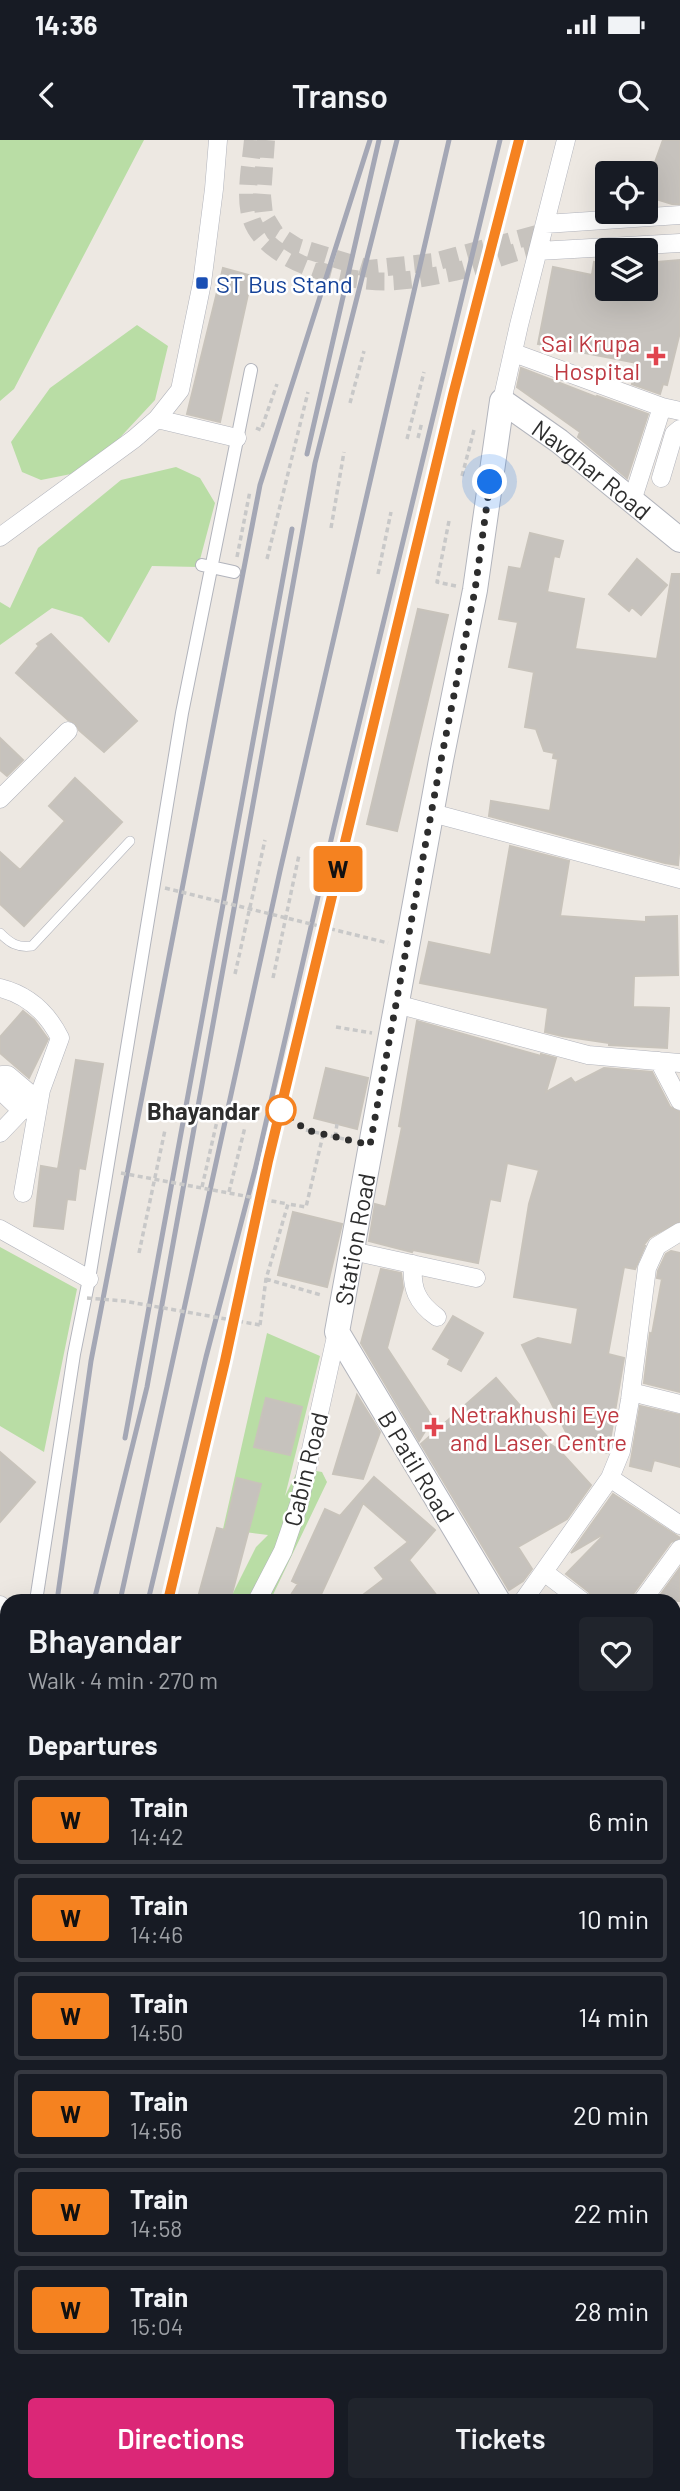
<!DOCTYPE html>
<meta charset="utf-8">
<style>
:root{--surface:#171b24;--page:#20242c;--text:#f1f3f6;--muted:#9ea1a6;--line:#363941;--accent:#db2777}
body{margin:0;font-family:Barlow,sans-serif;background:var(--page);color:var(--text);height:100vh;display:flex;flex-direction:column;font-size:26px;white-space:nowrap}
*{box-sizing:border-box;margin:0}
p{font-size:23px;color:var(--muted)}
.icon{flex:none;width:38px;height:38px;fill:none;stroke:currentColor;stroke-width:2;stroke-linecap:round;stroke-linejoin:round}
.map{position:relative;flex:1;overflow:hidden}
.drawer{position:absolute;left:0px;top:1454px;width:681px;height:898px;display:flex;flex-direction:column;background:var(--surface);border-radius:21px 21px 0 0;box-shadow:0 7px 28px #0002}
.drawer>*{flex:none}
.badge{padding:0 14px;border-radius:5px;font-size:24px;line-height:46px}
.tools{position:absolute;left:595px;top:21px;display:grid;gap:14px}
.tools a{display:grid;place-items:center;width:63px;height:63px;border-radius:7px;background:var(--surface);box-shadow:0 7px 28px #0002;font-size:35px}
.you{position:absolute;width:35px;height:35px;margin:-18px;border:5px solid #fff;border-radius:50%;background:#1a73e8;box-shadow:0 0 0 10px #1a73e833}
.map>.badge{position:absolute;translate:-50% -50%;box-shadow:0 0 0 4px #fff}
h2{padding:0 28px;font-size:26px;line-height:63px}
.round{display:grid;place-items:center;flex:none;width:74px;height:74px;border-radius:7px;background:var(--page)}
.summary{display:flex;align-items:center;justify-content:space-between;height:119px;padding:0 28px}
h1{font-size:33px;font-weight:600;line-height:52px}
.action{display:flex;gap:14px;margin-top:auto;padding:14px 28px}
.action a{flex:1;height:80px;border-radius:7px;background:var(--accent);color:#fff;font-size:28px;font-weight:600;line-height:80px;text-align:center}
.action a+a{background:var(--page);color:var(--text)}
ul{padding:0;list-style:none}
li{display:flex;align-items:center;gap:21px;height:88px;margin:0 14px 10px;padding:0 14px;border:4px solid var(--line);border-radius:7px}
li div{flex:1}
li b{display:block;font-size:26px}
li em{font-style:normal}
li .badge{min-width:77px;font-weight:700;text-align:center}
.status{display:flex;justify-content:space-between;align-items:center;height:49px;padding:0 35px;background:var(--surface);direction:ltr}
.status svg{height:19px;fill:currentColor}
header{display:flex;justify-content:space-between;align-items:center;height:91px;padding:0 28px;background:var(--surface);font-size:32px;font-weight:600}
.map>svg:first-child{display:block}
.green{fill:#b9dda5}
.building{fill:#c6c2bd;stroke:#c8c3bb;stroke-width:2}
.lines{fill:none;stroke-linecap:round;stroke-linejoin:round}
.minor-tunnel{stroke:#c7c3be;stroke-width:18;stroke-dasharray:18 9;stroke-linecap:butt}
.service-casing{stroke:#b2b4bc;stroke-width:10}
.pedestrian-casing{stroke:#b2b4bc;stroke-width:14}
.minor-casing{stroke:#b2b4bc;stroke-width:19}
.secondary-casing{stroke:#b2b4bc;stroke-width:26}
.path{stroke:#c8c8c8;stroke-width:3.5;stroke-dasharray:5 3.5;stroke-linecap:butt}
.service{stroke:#fff;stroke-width:9}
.pedestrian{stroke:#fff;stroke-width:12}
.minor{stroke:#fff;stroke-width:18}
.secondary{stroke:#fff;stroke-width:24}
.rail{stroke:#a4a7b5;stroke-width:5}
.path-bridge{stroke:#c8c8c8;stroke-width:3.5;stroke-dasharray:5 3.5;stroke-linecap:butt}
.line-casing{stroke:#fff;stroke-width:16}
.line{stroke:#f58220;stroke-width:10}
.walk{stroke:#2d2d2d;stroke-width:7;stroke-dasharray:0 12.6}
.transit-dot{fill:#1a4fb4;stroke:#fff;stroke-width:2.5}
.health-dot{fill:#e0444e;stroke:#fff;stroke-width:2.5}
.stop-dot{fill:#fff;stroke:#f58220;stroke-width:3.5}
.labels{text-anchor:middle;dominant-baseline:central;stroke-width:5;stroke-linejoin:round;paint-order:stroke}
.transit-label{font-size:24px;fill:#164399;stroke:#fff;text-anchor:start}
.health-label{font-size:24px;fill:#be3a42;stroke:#fff;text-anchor:end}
.street-label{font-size:24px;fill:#2d2d2d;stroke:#fff}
.stop-label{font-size:24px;font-weight:bold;fill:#2d2d2d;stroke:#fff;text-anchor:end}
</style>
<div class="status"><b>14:36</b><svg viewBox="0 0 49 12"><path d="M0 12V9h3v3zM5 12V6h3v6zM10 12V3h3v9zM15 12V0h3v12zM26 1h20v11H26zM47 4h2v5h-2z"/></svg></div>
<header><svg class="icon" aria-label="back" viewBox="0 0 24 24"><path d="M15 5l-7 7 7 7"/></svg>Transo<svg class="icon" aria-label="search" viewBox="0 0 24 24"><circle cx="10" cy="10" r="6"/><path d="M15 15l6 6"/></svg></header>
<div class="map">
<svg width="680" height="2351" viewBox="0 0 680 2351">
<rect width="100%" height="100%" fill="#ede8e2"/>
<path class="green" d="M0,0H144L14,249L0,261Z
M137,185L168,206L155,260L114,304L71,334L41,340L22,332L11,302L50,248Z
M176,327L200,338L215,363L198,427L152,426L109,503L82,477L52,468L0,505V462L10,468L38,408L121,340Z
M0,1107L77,1149L44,1312L0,1286Z
M267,1193L320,1216L285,1356L299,1328L322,1332L327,1342L270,1461H229L256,1407L268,1395L223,1389Z
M674,2151C680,2170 679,2213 674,2235Z
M2,2308L7,2310V2345H28L27,2351H0Z"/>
<path class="building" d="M663,0H680V64H672L646,56V35L650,36Z
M680,120V192L667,245L663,244L660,254L632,244L637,223L538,204L553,127L592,135L594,122L607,125V149H646V123Z
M223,128L252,136L220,282L187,274Z
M521,228L596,257L597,256L648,274L627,338L578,297L580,292L517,247Z
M530,393L563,401L559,417L554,416L547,452L584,459L575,509L657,519L672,434H680V702L678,725L665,723L489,676L491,661L550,671L558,619L553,618L554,613L544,611L536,589L525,587L534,532L509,527L518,482L499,479L509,427L521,429Z
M637,419L667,445L641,475L632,467L629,471L609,454Z
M418,469L448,475L397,691L367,684Z
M51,494L137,581L104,612L79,590L75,583L68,580L16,533L39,506L37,504Z
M0,598L23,620L7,636L0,630Z
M75,638L122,682L24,786L0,764V712L20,730L65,681L49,666Z
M510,706L569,721L560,776L646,782V777L677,776L678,835L634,836L633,867L669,868L667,908L609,905V903L562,896L545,892L548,868L420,843L429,802L491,815Z
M23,871L34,880L48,899L29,938L0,913V897Z
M417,881L541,916V914L556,918L546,952L571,938L575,943L604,928L652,932L670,967L680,972V1081L650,1097L643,1106H645L635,1129L624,1127L608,1214L624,1218L608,1313L572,1304L522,1205L538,1198L572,1205L578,1168L514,1157L529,1064L539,1030L507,1023L500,1061L490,1059L478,1123L413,1110L412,1112L369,1101L375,1064L386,1067L402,987L399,986Z
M76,920L103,924L85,1029L79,1028L75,1060L67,1059L63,1089L34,1086L41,1026L58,1029Z
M326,928L368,938L357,989L314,978Z
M293,1072L342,1084L327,1147L278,1135Z
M671,1111L680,1113V1252L644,1243L650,1193L652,1194L662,1139L657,1138L658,1131L666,1114Z
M381,1129L401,1133L403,1148L387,1208L433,1278L419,1301L361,1203Z
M453,1176L483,1193L461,1231L448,1224L450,1219L433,1209Z
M496,1238L549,1299L538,1296L559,1310L591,1345L567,1379L518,1407L532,1429L523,1441L509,1450L421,1304Z
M357,1255L380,1292L363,1339L333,1334Z
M266,1258L302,1267L290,1315L254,1307Z
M640,1266L680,1275V1327L654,1320L651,1331L630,1326Z
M0,1312L35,1342L0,1382Z
M374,1337L435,1390L409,1420L441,1461H355L384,1439L375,1428L408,1402L363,1363L318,1461H287L298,1444L292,1441L325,1369L340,1376Z
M237,1338L261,1344L230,1461H197L217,1388L225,1390Z
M613,1354L680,1398L671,1402L633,1454L631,1461H593L589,1452L566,1434L603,1396L602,1395L571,1413Z
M680,1428V1461H656Z"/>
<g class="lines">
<path class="minor-tunnel" d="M253,0C251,22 245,53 250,74C261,124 352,145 396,141C415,140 435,136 454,132C487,124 517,108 551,105
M266,0L262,56L264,75L275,93L297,107L369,129L434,122L541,93"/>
<g class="service-casing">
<path id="service" d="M0,793C10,803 17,808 32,806L130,701"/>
</g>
<g class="pedestrian-casing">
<path id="pedestrian" d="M202,425L234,432
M36,1461L74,1214L89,1139L182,573L251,230
M0,1666L7,1638"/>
</g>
<g class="minor-casing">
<path id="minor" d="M545,84L680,75
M538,111L680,103
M514,213L662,267L632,361
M502,261L519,185L566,0
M662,267L680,271
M157,279L237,298
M661,338L674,294L680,289
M0,397L134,299L157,279L180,250L202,143L214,49L218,0
M0,659L68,591
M432,673L680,739
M0,848C28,855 47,872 60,898L41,950L23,1053
M396,864L588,915L680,923
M659,921L680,961
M0,939L2,935H8L34,957
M0,950L22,971
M0,993L41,950
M0,1089L89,1139
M352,1111L476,1138
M413,1124C411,1148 417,1163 437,1177
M631,1252L680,1264
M610,1338L680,1385
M544,1432L582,1461
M257,1461L283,1411L299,1364L337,1192
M523,1461L610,1338L621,1311L630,1260L647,1128L657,1106L680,1092
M642,1461L680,1409
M0,1465L7,1471
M674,1578L680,1570
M674,1907L680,1904
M109,2345L111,2351
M524,2345L528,2351
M26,2351L27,2345
M239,2351L249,2345"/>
</g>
<g class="secondary-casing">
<g id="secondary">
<path id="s1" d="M498,1461L337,1192L441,620L475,450L502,261L559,301L680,400"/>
<path d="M674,1762L680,1773"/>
</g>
</g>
<path class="path" d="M350,263L364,211
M256,288L261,290L277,244
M418,298L422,282
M407,299L424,232
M462,336L474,290
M449,381L437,442L456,446
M331,388L344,312
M237,417L250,351
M267,419L308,252
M378,434L391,372
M235,834L265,700
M273,838L299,715
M336,887L372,893
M306,990L352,1001
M335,997L337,984
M202,1047L217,981
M229,1052L245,987
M139,1113L165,990
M266,1139L321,1155
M260,1185L266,1139L288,1064L306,1067L323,995"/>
<use href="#service" class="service"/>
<use href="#pedestrian" class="pedestrian"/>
<use href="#minor" class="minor"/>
<use href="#secondary" class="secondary"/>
<path class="rail" d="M307,314L379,0
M125,1298L292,389
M57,1461L91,1221L260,345L370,0
M94,1461L147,1247L315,323L397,0
M120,1461L280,731L449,0
M148,1461L206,1217L255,1030L334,687L500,0
M168,1461L225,1221L262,1047L453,255L519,0
M0,1860L7,1816
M0,1907L7,1872
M0,2000L7,1969
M0,2081L7,2050
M0,2254L7,2212"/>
<path class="path-bridge" d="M165,748L388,803
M121,1033L288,1064
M87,1158L124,1161L260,1185"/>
</g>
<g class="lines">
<g class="line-casing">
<path id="line" d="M168,1461L225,1221L268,1021L453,255L519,0"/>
</g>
<use href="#line" class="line"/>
<path class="walk" d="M281,970L306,990L370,1005L441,620L475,450L490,342"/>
</g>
<rect class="transit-dot" x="195" y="136" width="14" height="14" rx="3.5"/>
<g class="health-dot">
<path d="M652.5 205.5h7v7h7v7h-7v7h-7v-7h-7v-7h7z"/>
<path d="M430.5 1276.5h7v7h7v7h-7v7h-7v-7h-7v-7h7z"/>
</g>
<circle class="stop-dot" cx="281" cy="970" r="14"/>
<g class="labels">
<g class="transit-label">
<text x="216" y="143">ST Bus Stand</text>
</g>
<g class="health-label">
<text x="640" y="202">Sai Krupa<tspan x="640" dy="28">Hospital</tspan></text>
<text x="450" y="1273" text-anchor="start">Netrakhushi Eye<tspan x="450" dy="28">and Laser Centre</tspan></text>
</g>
<g class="street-label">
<text stroke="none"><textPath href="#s1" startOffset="1372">Navghar Road</textPath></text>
<text stroke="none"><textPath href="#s1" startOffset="408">Station Road</textPath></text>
<text transform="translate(417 1326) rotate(59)">B Patil Road</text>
<text transform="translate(305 1329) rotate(-76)">Cabin Road</text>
</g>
<g class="stop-label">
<text x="260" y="970">Bhayandar</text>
</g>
</g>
</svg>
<div class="tools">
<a><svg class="icon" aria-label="locate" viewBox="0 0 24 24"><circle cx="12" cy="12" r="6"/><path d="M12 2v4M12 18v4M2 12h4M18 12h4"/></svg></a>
<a><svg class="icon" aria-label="layers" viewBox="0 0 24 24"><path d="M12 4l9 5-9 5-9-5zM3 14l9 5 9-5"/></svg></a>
</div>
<div class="you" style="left:490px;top:342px"></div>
<b class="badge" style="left:338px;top:729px;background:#f58220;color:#111">W</b>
<section class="drawer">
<div class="summary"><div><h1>Bhayandar</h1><p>Walk · 4 min · 270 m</p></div><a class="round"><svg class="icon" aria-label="heart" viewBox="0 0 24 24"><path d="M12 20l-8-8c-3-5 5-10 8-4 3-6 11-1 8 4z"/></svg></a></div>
<h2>Departures</h2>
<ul>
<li><span class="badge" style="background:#f58220;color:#111">W</span><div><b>Train</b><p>14:42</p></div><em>6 min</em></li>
<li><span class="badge" style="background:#f58220;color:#111">W</span><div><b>Train</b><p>14:46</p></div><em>10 min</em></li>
<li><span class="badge" style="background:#f58220;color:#111">W</span><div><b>Train</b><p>14:50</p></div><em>14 min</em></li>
<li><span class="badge" style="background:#f58220;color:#111">W</span><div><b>Train</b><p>14:56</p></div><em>20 min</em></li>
<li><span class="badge" style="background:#f58220;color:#111">W</span><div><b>Train</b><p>14:58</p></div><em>22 min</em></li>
<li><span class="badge" style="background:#f58220;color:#111">W</span><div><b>Train</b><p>15:04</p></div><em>28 min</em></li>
</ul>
<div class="action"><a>Directions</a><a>Tickets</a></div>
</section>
</div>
